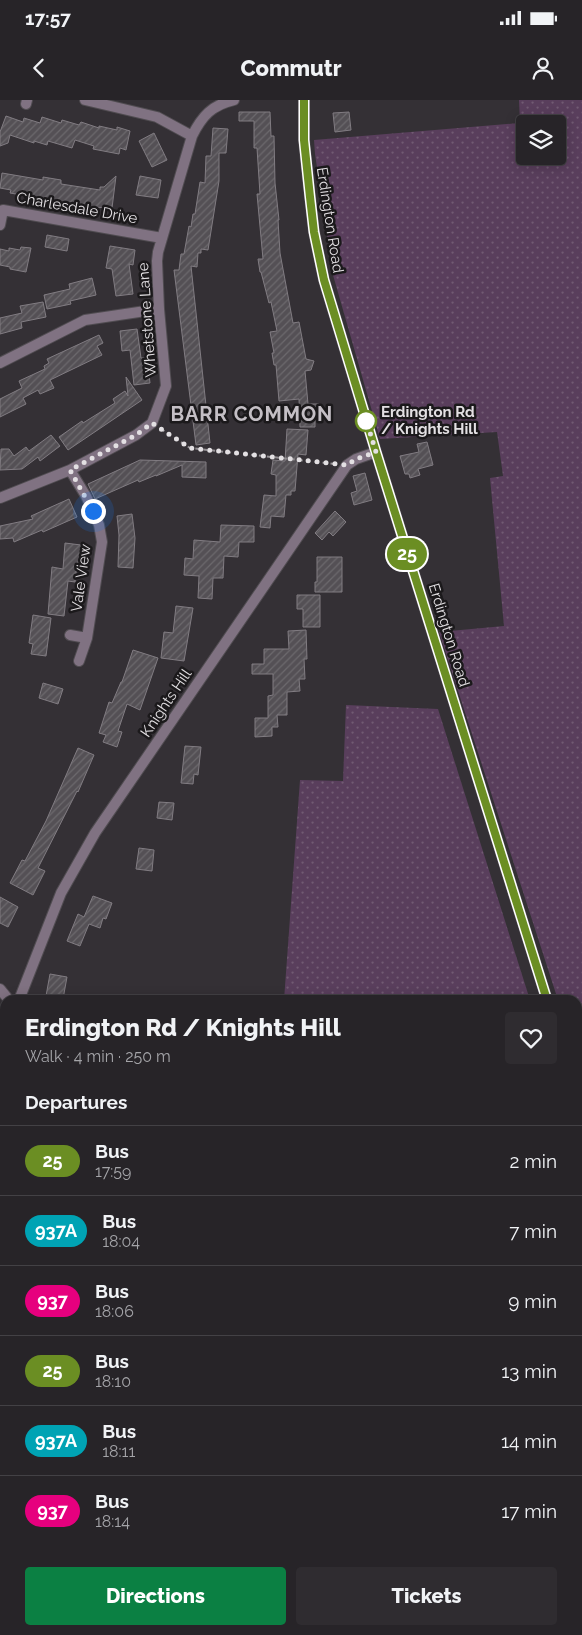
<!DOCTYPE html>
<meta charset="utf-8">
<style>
:root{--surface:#272428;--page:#2f2c30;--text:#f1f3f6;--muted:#a4a4a8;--line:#434145;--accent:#0b8043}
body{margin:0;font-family:Raleway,sans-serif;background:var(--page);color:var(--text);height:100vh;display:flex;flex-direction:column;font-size:19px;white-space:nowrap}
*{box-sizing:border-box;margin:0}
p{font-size:16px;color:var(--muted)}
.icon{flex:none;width:28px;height:28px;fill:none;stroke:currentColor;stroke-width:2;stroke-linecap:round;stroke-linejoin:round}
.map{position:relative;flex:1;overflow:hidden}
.drawer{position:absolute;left:0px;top:895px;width:582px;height:640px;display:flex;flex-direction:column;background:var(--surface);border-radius:15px 15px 0 0;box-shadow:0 2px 12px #0003,0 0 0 1px var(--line)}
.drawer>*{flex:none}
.badge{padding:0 10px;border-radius:16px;font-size:18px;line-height:32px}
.controls{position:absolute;left:516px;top:15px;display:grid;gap:10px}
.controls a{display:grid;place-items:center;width:50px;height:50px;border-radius:5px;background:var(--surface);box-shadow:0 2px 12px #0003,0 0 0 1px var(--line);font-size:25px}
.you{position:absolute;width:25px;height:25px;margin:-12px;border:4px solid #fff;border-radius:50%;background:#1a73e8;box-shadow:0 0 0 8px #1a73e833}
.map>.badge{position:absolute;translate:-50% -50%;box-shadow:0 0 0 2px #fff}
h2{padding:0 25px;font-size:19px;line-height:45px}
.round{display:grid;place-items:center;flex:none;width:52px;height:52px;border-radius:5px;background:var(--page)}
.overview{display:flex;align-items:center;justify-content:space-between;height:85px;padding:0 25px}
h1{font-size:24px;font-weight:800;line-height:38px}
.button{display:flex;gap:10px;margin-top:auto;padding:10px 25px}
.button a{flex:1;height:58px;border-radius:5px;background:var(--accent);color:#fff;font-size:20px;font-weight:800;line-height:58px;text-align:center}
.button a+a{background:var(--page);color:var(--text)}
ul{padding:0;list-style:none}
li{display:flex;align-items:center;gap:15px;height:70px;padding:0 25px;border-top:1px solid var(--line)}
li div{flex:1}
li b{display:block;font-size:19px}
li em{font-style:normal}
li .badge{min-width:55px;font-weight:700;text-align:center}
.status{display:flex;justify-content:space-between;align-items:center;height:35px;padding:0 25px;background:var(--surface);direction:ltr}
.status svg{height:14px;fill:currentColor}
header{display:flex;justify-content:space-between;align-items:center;height:65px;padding:0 25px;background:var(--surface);font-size:22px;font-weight:800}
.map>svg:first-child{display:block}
.grass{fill:url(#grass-dots);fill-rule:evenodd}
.forest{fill:url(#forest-firs)}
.building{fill:url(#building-hatch);stroke:#817c82}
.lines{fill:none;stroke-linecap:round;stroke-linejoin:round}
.service-casing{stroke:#504c51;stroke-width:9}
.minor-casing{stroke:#504c51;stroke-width:12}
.tertiary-casing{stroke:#504c51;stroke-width:12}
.secondary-casing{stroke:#504c51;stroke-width:12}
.path{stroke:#949094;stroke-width:2;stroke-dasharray:4 4;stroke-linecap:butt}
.service{stroke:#807282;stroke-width:7}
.minor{stroke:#807282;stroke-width:10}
.tertiary{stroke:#807282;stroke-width:10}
.secondary{stroke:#ac96af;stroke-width:10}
.line-casing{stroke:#fff;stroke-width:11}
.line{stroke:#6b8e23;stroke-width:8}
.walk{stroke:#e3e0e3;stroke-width:5;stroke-dasharray:0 9}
.stop-dot{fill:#fff;stroke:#6b8e23;stroke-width:2.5}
.labels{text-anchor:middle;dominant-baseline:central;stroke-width:5;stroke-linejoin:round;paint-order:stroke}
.street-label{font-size:15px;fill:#e3e0e3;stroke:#1b191b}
.stop-label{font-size:15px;font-weight:bold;fill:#e3e0e3;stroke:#1b191b;text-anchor:start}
.district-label{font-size:20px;font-weight:bold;letter-spacing:1px;fill:#c4bfc5;stroke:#1b191b}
</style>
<div class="status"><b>17:57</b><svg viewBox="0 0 49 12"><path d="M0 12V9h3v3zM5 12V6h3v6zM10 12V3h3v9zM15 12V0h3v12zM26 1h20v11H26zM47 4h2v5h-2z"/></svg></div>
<header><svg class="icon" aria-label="back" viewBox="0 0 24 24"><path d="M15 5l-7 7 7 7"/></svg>Commutr<svg class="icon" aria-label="person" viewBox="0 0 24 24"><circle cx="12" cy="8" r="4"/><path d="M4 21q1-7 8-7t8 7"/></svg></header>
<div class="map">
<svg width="582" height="1535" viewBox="0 0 582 1535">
<defs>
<pattern id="grass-dots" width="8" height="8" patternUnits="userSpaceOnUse" patternTransform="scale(1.25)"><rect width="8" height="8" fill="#593e5c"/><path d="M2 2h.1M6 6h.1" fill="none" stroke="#715a73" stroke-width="1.8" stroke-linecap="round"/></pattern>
<pattern id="forest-firs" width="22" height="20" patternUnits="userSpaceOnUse" patternTransform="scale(1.25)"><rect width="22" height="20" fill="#593e5c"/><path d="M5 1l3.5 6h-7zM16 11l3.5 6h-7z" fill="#715a73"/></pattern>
<pattern id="building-hatch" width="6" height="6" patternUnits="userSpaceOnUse" patternTransform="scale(1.25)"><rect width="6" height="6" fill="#545055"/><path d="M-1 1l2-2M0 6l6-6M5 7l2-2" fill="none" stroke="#6c696d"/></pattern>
</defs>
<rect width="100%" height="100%" fill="#343035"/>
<path class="grass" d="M519,0H582V976L578,962V900H558L439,532L504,526L490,378L503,376L497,332L380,339L333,175L315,54L314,40L520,23ZM525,24H558V56H525Z
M346,605L438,609L530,900H284L300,680L343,681Z
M0,905L5,912V985L0,998Z
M582,1118V1246L578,1247V1119Z"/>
<path class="forest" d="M5,985V1092L0,1090V998Z
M578,1046L582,1060V1118L578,1119Z
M0,1173H5V1274L0,1255Z
M81,1530H144L145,1535H83Z"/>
<path class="building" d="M239,12H270L271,36H274L275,83L279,120H278L280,153L293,223L299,222L306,259L314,261L311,270L305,271L308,304H319L320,319H315V327H300L299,299L279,301L276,265H274L272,253H274L270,232L277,231L271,202L269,203L261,172H260L258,159H263L257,94H260L257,48H254V21H239Z
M349,12L351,30L335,32L333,13Z
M6,16L23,22L24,18L40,23L42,17L61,23L62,20L79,25L81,22L99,28V26L117,30V27L130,31L126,50L120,48L119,54L93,49L94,46L75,40L72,48L48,41L47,45L34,41V43L10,35L8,43L0,46V32Z
M213,28L228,29L226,53H219V81L208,150L201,149V153H198L197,167L191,166L210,343L196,345L174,170H179L181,154H184L189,126L191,127L193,114H195L200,82L205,83L206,56H211Z
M154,33L167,60L152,67L139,41Z
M2,73L43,80V77L61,80V84L100,90V87H104L116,76L112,108L92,107L10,93L11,90L0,88Z
M140,76L161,80L158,98L136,95Z
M47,135L69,139L67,151L45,147Z
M110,146L135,150L133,165L129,164L133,194L116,196L112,169L106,168Z
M21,147L31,148L26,172L10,169V167L0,165V149L9,151V148L20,150Z
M92,178L96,195L70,201L71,204L47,209L44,195L70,189L69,184Z
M43,202L46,217L21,222L22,228L0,234V218L22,213L20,206Z
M137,229L141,258H147L150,283L134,285L130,250L122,251L120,231Z
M99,235L103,243L97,246L102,255L50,280L54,288L40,294L38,290L23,298L26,304L0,317V299L22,288L19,281L45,269L44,266L49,263L47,259Z
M126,277L142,300L68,350L59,337L82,321L83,323L115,303L113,299L125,291L128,296Z
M287,329L308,330L306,355L298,354L295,391H291V395H286L284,417L271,416L270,428L260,427L264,395L276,396V375L271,374L273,360L285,361Z
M51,335L60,346L40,361L38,357L22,369L0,370L1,349H9L14,356L26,347L29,351Z
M427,342L433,365L418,369L420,375L410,378L409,374H405L400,356L419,352L417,344Z
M140,360L206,362V378L182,377V365L156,376V375L139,382L138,380L95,399L88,384Z
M365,373L372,400L354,405L351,393L357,391L353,376Z
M69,399L77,417L43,432L42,430L14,442L13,438L0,439V426L33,419L31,416Z
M335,411L346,422L333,436L329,432L322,440L315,433Z
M132,414L135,438L133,468L118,467L119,435L117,416Z
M221,425L254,426V442H239L238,457L224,456L223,478H213L212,499L198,498L199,476L184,475L185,458L193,459L194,440L220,442Z
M65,443L81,445L79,464H77L75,482L68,481L64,516L48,514L52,467L63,469Z
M317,457H342V492H315V482H317Z
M297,495H320V527H303V509H297Z
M176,506L193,508L184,561L161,558L164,532L173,533Z
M33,515L51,518L46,556L31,554L33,544L29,543Z
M306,530L307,559H304L305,579H299L300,591L287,592V615H277L278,627H272V636L255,637V618H268V596L273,595V574H252V564H264V549H289L288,531Z
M133,550L158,558L140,610L127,604L118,631L122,632L117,647L103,642L106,635L99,633L109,602L112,603L121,582H122Z
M43,583L63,589L58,604L39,598Z
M185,646L201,647L198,675L194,674L193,684L181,683Z
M78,648L94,655L78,692L77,691L38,768L45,771L33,795L10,783L22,760L25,761L46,721Z
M159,702L174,703L172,720L157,718Z
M139,748L154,750L152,771L136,769Z
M93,796L112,803L106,819L103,818L100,828L89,824L80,846L67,841L78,814L84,817Z
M0,797L18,807L8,827L0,823Z
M50,874L67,877L63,899L46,896Z"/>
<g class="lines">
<g class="service-casing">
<path id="service" d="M578,1358L582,1357"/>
</g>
<g class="minor-casing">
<path id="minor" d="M85,0L157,17L192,36
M304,0V40L308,79L314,132L324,180L376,352L547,900
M26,4L27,0
M0,125L3,110L162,138
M0,263L85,220L159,209
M70,370L86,396L99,425L102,442L87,538L79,561
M0,398L70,370L136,335L152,323L166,286L159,209L157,161L158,152L192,36C202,16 212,5 234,0
M70,535L87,538
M19,900L61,793L95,733L347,365L356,359L376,352
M578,997L582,1011"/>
</g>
<g class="tertiary-casing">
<path id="tertiary" d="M0,889L9,900
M578,1477L582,1481"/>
</g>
<g class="secondary-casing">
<path id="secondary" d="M0,1298L5,1316
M70,1530L71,1535"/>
</g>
<path class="path" d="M161,329L190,348L335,364"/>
<use href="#service" class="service"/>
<use href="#minor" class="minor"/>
<use href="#tertiary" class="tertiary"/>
<use href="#secondary" class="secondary"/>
</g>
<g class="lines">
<g class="line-casing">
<path id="line" d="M304,0V40L310,97L314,132L324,180L376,352L547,900"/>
</g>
<use href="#line" class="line"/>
<path class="walk" d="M93,411L70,370L136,335L152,323L190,348L347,365L356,359L376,352L364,313L366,321"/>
</g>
<circle class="stop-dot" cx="366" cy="321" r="10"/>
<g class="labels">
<g class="street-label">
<text transform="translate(77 108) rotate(10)">Charlesdale Drive</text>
<text transform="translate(330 120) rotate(81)">Erdington Road</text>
<text transform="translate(147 220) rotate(-94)">Whetstone Lane</text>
<text transform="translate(81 478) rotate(-82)">Vale View</text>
<text transform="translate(449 535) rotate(73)">Erdington Road</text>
<text transform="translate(166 603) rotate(-56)">Knights Hill</text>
</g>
<g class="stop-label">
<text x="381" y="312">Erdington Rd<tspan x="381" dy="17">/ Knights Hill</tspan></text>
</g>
<g class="district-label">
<text x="252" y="314">BARR COMMON</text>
</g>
</g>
</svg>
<div class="controls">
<a><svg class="icon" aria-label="layers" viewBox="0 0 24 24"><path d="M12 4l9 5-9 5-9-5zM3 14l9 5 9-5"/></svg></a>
</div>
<div class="you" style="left:93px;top:411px"></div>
<b class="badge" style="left:407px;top:454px;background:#6b8e23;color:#fff">25</b>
<section class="drawer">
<div class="overview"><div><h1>Erdington Rd / Knights Hill</h1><p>Walk · 4 min · 250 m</p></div><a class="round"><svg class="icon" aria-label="heart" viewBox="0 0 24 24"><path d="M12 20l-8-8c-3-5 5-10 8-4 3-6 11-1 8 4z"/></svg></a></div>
<h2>Departures</h2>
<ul>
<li><span class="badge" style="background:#6b8e23;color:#fff">25</span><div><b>Bus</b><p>17:59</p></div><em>2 min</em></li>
<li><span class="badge" style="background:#00a3b4;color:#fff">937A</span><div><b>Bus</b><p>18:04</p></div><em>7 min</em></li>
<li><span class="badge" style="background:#e6007e;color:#fff">937</span><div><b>Bus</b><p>18:06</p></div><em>9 min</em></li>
<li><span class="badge" style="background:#6b8e23;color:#fff">25</span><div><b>Bus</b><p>18:10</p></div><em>13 min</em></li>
<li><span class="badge" style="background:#00a3b4;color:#fff">937A</span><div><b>Bus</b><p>18:11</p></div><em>14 min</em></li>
<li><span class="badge" style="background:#e6007e;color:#fff">937</span><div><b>Bus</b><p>18:14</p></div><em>17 min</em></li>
</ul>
<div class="button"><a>Directions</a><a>Tickets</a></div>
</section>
</div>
